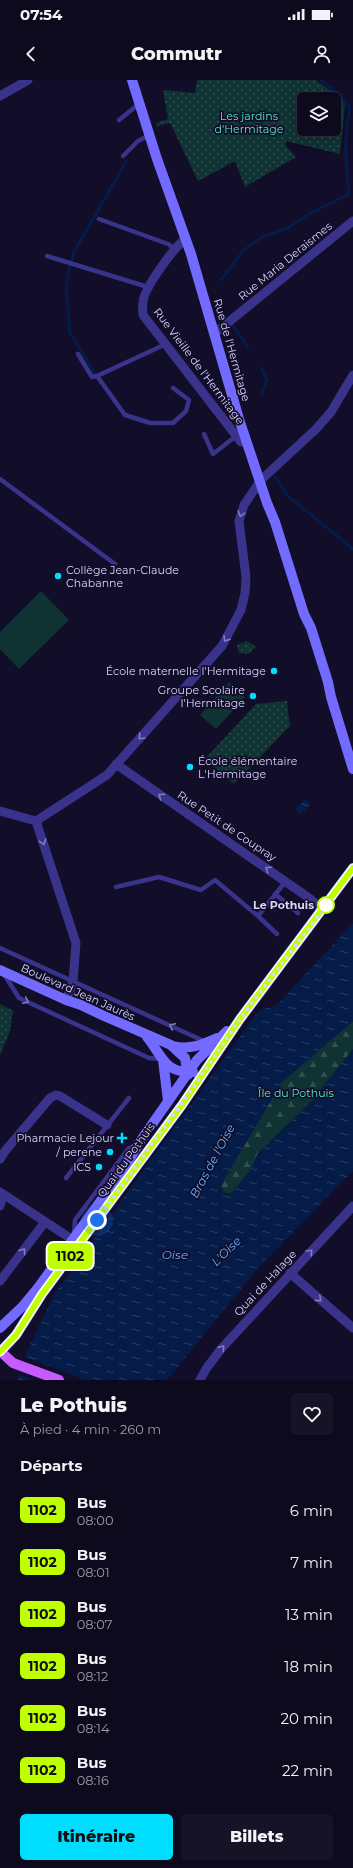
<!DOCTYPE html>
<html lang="fr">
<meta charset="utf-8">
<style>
:root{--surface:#0e0a1e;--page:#171327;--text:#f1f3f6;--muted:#9b9aa4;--line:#2e2b3c;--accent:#00deff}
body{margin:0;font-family:Montserrat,sans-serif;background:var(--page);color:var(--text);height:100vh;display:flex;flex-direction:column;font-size:15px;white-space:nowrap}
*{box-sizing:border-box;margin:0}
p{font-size:13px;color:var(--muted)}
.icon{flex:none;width:22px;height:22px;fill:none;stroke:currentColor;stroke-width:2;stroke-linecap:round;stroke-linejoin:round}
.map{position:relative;height:1300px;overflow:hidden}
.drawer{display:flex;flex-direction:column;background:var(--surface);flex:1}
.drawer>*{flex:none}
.badge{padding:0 8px;border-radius:6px;font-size:14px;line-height:26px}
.controls{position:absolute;left:297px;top:12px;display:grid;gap:8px}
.controls a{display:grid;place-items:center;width:44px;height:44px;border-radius:6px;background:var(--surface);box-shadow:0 4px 16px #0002,0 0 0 1px var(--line);font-size:20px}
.you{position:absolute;width:20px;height:20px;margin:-10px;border:3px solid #fff;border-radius:50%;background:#1a73e8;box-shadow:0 0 0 6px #1a73e833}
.map>.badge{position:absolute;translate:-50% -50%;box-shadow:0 0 0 2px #fff}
h2{padding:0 20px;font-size:15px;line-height:36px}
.round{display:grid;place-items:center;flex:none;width:42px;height:42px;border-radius:6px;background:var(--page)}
.headline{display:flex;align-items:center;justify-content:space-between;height:68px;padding:0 20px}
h1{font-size:19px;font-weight:800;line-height:30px}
.action{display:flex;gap:8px;margin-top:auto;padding:8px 20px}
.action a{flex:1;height:46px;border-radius:6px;background:var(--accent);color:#111;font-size:16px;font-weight:800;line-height:46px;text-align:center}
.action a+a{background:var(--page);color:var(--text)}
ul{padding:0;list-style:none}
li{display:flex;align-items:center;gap:12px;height:52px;padding:0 20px}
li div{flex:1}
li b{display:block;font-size:15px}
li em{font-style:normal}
li .badge{min-width:44px;font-weight:700;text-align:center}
.status{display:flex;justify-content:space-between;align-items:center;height:28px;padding:0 20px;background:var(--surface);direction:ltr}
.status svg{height:11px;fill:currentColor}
header{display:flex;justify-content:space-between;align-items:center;height:52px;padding:0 20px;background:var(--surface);font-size:18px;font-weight:800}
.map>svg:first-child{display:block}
.grass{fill:#0f3232}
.forest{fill:url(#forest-firs)}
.park{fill:url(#park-dots);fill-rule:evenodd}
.water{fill:url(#water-ripples)}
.pier{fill:#120d28}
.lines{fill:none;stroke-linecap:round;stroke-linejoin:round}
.stream{stroke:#051c49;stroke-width:3}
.lane{stroke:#39338b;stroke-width:4.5}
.street{stroke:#39338b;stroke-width:9}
.secondary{stroke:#736bff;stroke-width:10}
.primary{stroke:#c65bff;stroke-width:10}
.oneway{stroke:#817bbf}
.line-casing{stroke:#fff;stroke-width:9}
.line{stroke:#bfff00;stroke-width:6}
.walk{stroke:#dad4ff;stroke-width:4;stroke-dasharray:0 7.2}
.poi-dot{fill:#00deff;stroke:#120d28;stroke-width:1.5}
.stop-dot{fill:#fff;stroke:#bfff00;stroke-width:2}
.labels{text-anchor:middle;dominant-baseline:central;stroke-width:3.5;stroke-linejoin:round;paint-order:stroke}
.park-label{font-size:11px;fill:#54ebc9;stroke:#120d28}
.street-label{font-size:11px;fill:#dad4ff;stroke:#120d28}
.poi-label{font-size:11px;fill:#dad4ff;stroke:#120d28;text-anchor:end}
.stop-label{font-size:11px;font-weight:bold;fill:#dad4ff;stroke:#120d28;text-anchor:end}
.water-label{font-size:12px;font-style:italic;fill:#62b2ff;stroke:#120d28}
</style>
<div class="status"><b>07:54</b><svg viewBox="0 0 49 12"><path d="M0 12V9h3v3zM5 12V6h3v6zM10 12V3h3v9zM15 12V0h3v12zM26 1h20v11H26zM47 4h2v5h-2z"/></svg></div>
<header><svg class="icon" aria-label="back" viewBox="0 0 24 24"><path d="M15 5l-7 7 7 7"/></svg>Commutr<svg class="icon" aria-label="person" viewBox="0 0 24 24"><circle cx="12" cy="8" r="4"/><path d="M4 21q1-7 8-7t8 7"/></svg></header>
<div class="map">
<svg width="353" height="1300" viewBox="0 0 353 1300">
<defs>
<pattern id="forest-firs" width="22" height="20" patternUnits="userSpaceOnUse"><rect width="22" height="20" fill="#0f3232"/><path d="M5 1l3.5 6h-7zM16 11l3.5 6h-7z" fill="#314f51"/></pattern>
<pattern id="park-dots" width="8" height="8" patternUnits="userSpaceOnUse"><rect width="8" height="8" fill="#0f3232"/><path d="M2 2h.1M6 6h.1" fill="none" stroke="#314f51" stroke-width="1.8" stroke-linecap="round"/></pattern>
<pattern id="water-ripples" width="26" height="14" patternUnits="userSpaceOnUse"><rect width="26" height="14" fill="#051c49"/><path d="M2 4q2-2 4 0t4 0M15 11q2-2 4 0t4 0" fill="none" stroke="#293c64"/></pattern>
</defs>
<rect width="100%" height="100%" fill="#120d28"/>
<path class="grass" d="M41,511L69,540L19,589L0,569V552Z
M229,602L245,617L216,649L200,635Z"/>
<path class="forest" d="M353,941V969L312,1021L258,1073L252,1088L232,1113L228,1114L223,1112L220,1105L282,1002Z"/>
<path class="park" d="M197,0H316L339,17L345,25L340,74L286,61V66L296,77L245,107L235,81L198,101L170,43L157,46L156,43L168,39L163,10L195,13ZM304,19H334V49H304Z
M247,561L256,567L249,574L239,573L237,565Z
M287,621L290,646L234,704L205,679L256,624Z
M0,924L14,931L11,939L12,940L10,948L11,949L0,975Z"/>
<path class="water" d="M305,719L310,724L305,732L303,731L300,734L295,729Z
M353,843V941L282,1002L220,1107L225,1114L232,1113L252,1088L258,1073L312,1021L353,969V1091L257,1189L167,1300H18L23,1280L54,1214L254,937L261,929L276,926Z"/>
<path class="pier" d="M22,1276L85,1300H33L18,1294Z"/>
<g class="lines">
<path class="stream" d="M221,200L243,171L262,157L286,149L311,133L349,114C346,85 343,58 350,29L342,18L321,0
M232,244L248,267
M261,288L267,299L262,313
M95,293L70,253L66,209L69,189L74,172L126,82
M275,396L288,416L353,469"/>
<path class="lane" d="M119,40L140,23
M123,76L138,61L150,55
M99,139L168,164L175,169
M47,176L148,207
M166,264L97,296L125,335L150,343H173L186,331L189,320L173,308
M78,274L92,297L97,296
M204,354L213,374L236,356
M0,399L115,484
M116,807L159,797L201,810L215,800L258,836L286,801
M275,814L298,833
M258,836L277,854
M0,868L206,962
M4,894L19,918L149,978L161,979
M66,1098L129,1018
M74,1153L75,1140L128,1069L136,1065"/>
<path class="street" d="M0,16L28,0
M185,159C173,169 144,208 143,222C142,226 143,231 143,235L241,362L246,361
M214,254L353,141
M116,684L309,818L322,829
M0,731L36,741
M66,920L73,902L76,863L36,741L107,695L222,566L241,530L245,513L246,497L239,441L244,425L261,400L316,349L331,332L353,295
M0,1079L5,1071L50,1018L56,1015L60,1016L107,1045
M0,1112L73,1160
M0,1126L3,1115
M290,1193L353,1248
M0,1201L45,1142
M200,1300L206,1289L221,1269L353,1126"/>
<path class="secondary" d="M132,0L157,79L191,174L239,339L267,423L275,442L304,534L311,548L328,602L331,617L353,689
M0,890L66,920L81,925L104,936L171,965L185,978L188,995
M147,957C163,977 164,993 193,992
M173,966C189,970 202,965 217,958
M163,980L168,1021
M0,1248L23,1226L38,1208L123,1090L139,1063L197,980L227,951
M0,1272L16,1255L42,1214L182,1025L240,939L353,788"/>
<path class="primary" d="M0,1271L13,1283L59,1300"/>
</g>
<defs><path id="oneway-chevron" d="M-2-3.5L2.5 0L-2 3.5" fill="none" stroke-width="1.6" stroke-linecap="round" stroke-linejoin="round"/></defs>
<g class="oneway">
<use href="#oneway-chevron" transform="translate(241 434) rotate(107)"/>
<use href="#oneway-chevron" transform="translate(226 559) rotate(122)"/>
<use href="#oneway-chevron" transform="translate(141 657) rotate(133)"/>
<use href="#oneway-chevron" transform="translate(161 716) rotate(-146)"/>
<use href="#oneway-chevron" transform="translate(43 762) rotate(72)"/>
<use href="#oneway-chevron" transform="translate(268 789) rotate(-146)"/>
<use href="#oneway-chevron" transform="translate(26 921) rotate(25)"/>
<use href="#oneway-chevron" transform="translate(172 946) rotate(-155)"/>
<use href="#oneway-chevron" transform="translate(23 1171) rotate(-54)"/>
<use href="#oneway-chevron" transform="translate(310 1172) rotate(-47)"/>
<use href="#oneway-chevron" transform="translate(319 1219) rotate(41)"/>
<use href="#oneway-chevron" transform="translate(222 1268) rotate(-49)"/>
</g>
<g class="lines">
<g class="line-casing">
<path id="line" d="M0,1272L16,1255L42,1214L182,1025L240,939L353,788"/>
</g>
<use href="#line" class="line"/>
<path class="walk" d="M97,1140L195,1005L240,939L327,824L326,825"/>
</g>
<g class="poi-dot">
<circle cx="58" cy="496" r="4"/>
<circle cx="274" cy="591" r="4"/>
<circle cx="253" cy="616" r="4"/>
<circle cx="190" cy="687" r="4"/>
<path d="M120 1052h4v4h4v4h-4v4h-4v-4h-4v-4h4z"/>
<circle cx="110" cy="1072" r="4"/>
<circle cx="99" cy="1087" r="4"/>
</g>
<circle class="stop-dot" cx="326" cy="825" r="8"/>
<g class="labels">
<g class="park-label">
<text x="249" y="36">Les jardins<tspan x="249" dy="13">d'Hermitage</tspan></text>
<text x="296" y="1013">Île du Pothuis</text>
</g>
<g class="street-label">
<text transform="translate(285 181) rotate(-39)">Rue Maria Deraismes</text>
<text transform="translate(232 270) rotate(74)">Rue de l'Hermitage</text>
<text transform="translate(199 286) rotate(53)">Rue Vieille de l'Hermitage</text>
<text transform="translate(227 746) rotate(34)">Rue Petit de Coupray</text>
<text transform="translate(78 912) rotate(24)">Boulevard Jean Jaurès</text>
<text transform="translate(126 1080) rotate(-54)">Quai du Pothuis</text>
<text transform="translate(265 1203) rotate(-47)">Quai de Halage</text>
</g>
<g class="poi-label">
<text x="66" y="490" text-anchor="start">Collège Jean-Claude<tspan x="66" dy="13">Chabanne</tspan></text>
<text x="266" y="591">École maternelle l'Hermitage</text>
<text x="245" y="610">Groupe Scolaire<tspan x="245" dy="13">l'Hermitage</tspan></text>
<text x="198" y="681" text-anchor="start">École élémentaire<tspan x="198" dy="13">L'Hermitage</tspan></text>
<text x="114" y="1058">Pharmacie Lejour</text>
<text x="102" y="1072">/ perene</text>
<text x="91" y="1087">ICS</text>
</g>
<g class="stop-label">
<text x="314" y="825">Le Pothuis</text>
</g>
<g class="water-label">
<text transform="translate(212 1081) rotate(-62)">Bras de l'Oise</text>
<text transform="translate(226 1171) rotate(-44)">L'Oise</text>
<text x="175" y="1174">Oise</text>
</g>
</g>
</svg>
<div class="controls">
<a><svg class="icon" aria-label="layers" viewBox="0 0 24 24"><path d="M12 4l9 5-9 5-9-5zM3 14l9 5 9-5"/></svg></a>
</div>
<div class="you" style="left:97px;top:1140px"></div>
<b class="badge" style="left:70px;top:1176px;background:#bfff00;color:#111">1102</b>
</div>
<section class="drawer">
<div class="headline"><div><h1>Le Pothuis</h1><p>À pied · 4 min · 260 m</p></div><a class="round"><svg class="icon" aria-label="heart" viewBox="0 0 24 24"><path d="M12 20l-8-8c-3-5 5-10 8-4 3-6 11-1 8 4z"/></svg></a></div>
<h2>Départs</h2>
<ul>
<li><span class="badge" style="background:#bfff00;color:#111">1102</span><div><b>Bus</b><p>08:00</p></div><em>6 min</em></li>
<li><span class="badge" style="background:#bfff00;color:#111">1102</span><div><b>Bus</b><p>08:01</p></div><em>7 min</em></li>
<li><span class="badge" style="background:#bfff00;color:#111">1102</span><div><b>Bus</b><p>08:07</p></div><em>13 min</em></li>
<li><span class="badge" style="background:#bfff00;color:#111">1102</span><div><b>Bus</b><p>08:12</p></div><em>18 min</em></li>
<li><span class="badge" style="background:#bfff00;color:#111">1102</span><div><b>Bus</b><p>08:14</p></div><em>20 min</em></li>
<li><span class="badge" style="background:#bfff00;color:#111">1102</span><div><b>Bus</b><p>08:16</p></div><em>22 min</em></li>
</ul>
<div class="action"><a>Itinéraire</a><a>Billets</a></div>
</section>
